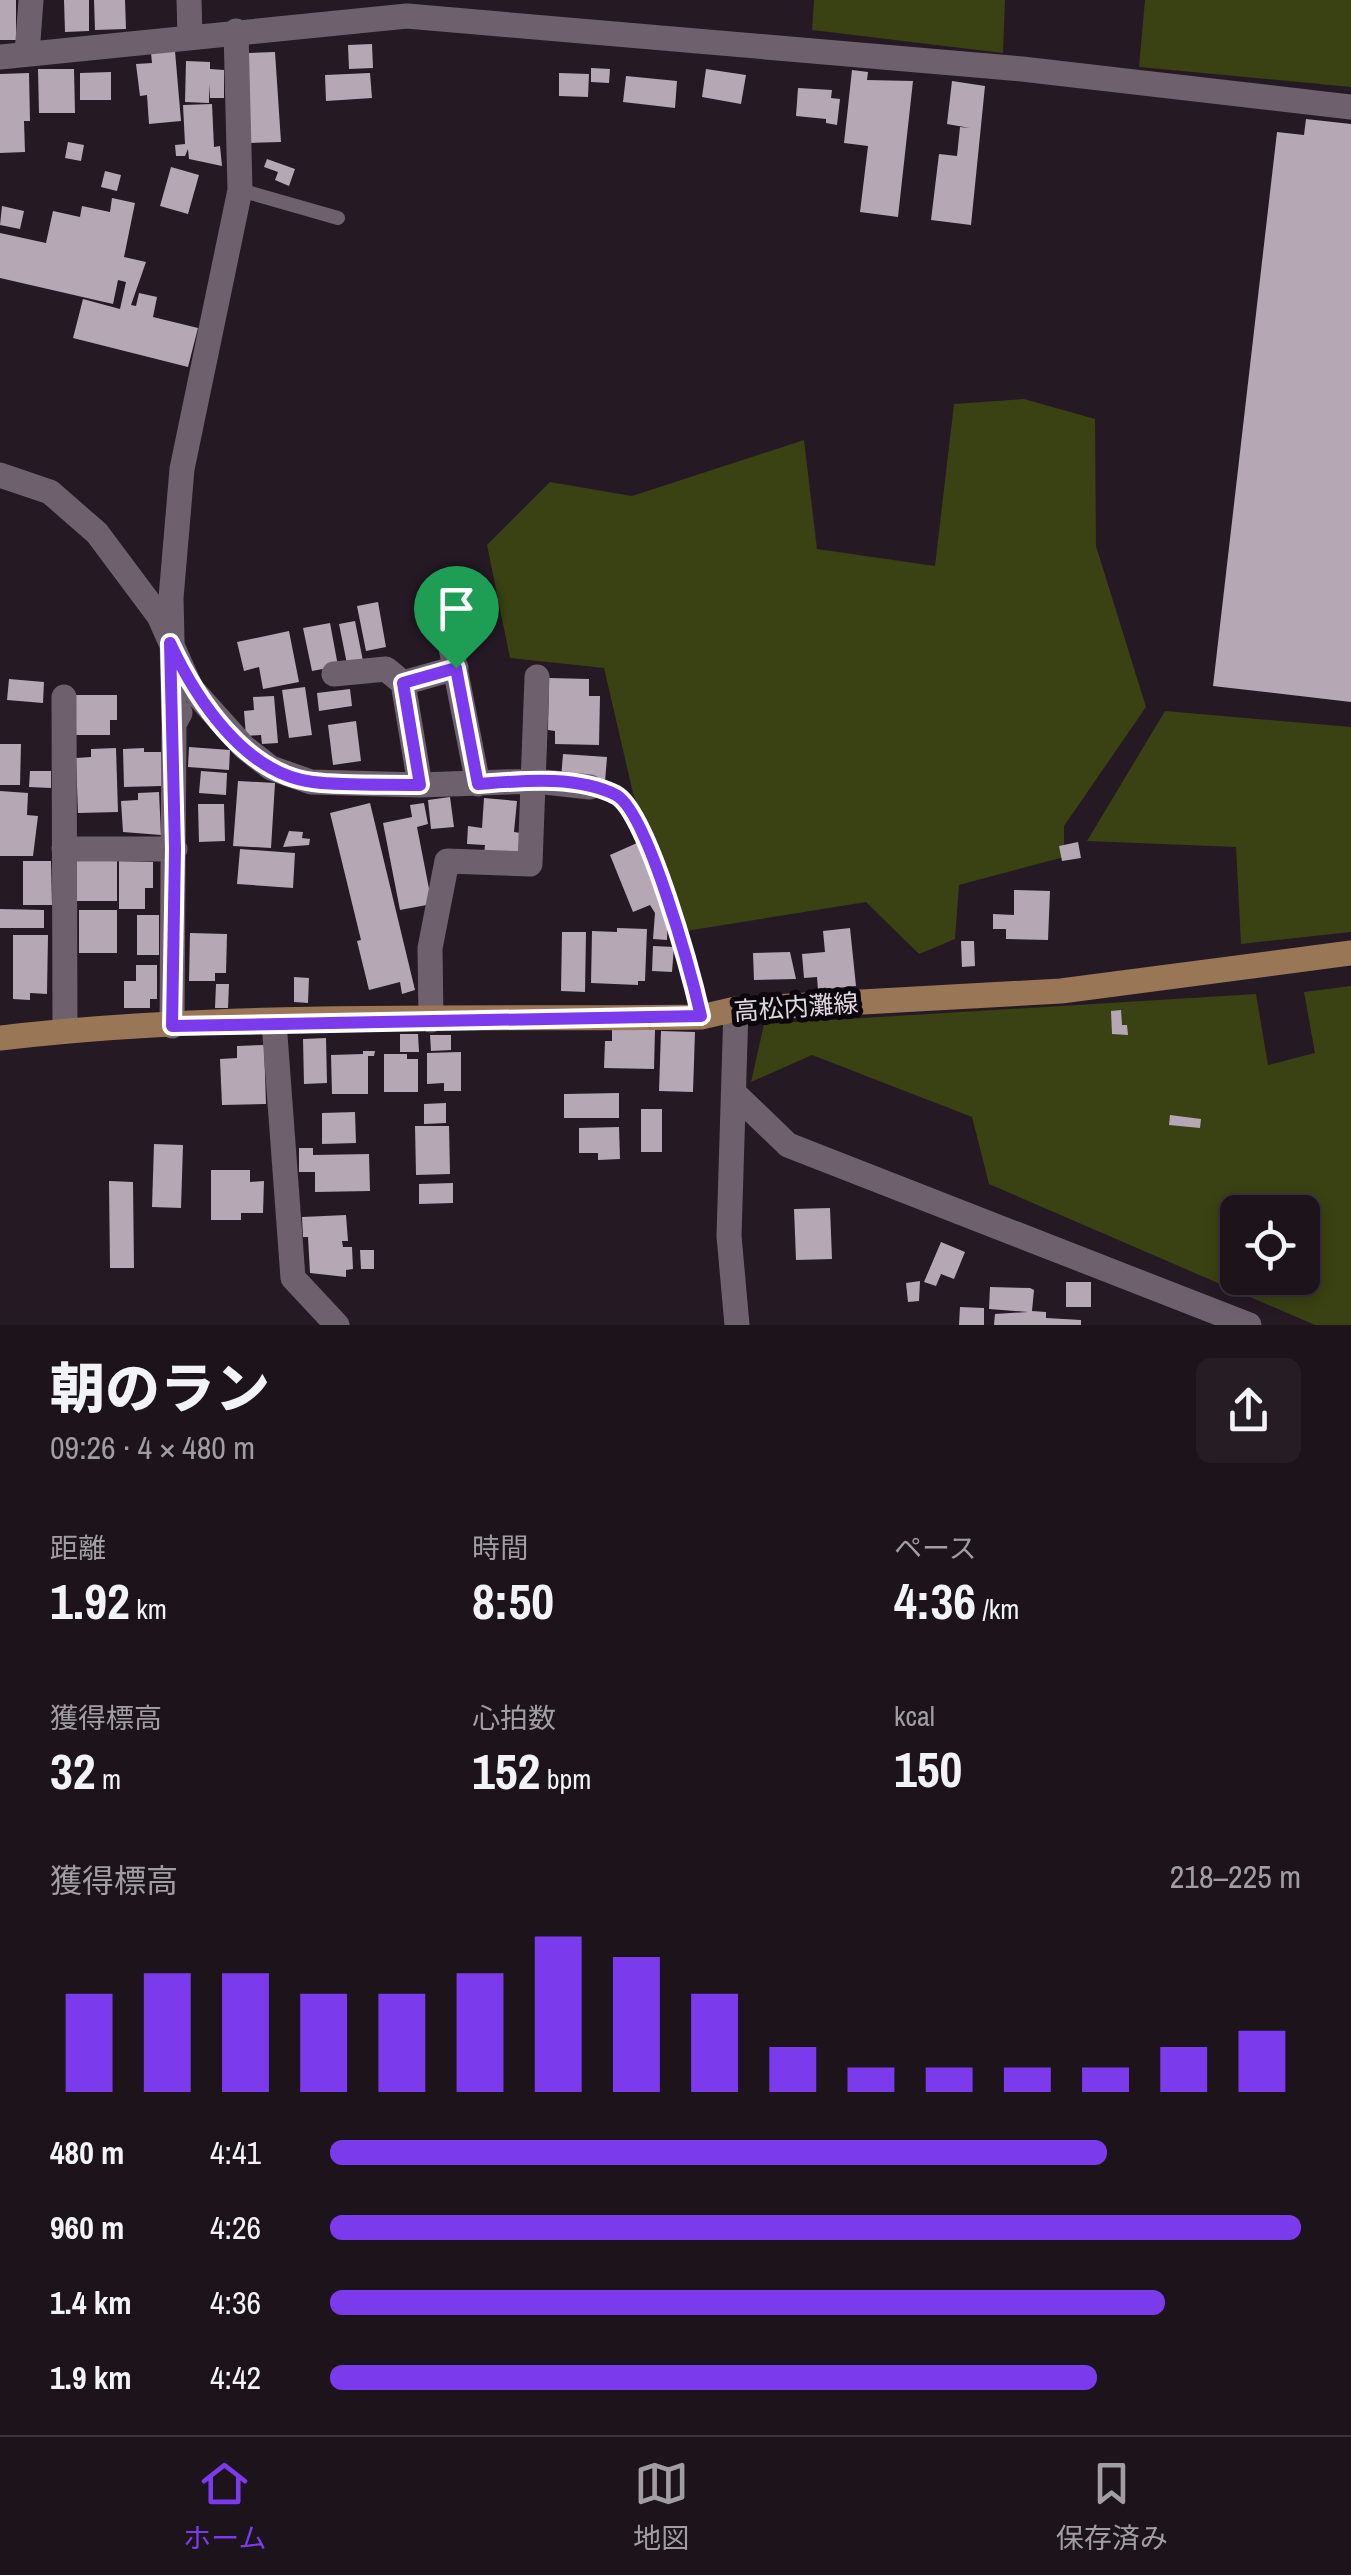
<!DOCTYPE html>
<html lang="ja">
<head>
<meta charset="utf-8">
<style>
  :root { --surface:#1c131b; --page:#251c24; --text:#f1f3f6; --muted:#a09ea3; --line:#3a323a; --accent:#7c3aed }
  body { margin:0; font-family:"Archivo Narrow","Noto Sans JP",sans-serif; background:var(--page); color:var(--text); height:100vh; display:flex; flex-direction:column; font-size:38px; white-space:nowrap }
  * { box-sizing:border-box; margin:0 }
  p { font-size:32px; color:var(--muted) }
  .icon { flex:none; width:55px; height:55px; fill:none; stroke:currentColor; stroke-width:2; stroke-linecap:round; stroke-linejoin:round }
  .map { position:relative; height:1325px; overflow:hidden }
  .sheet { display:flex; flex-direction:column; background:var(--surface); flex:1 }
  .sheet>* { flex:none }
  .fabs { position:absolute; left:1220px; top:1195px; display:grid; gap:20px }
  .fabs a { display:grid; place-items:center; width:100px; height:100px; border-radius:15px; background:var(--surface); box-shadow:0 5px 15px #0003,0 0 0 2px var(--line); font-size:50px }
  .pin { position:absolute; display:grid; place-items:center; width:85px; height:85px; color:#fff; margin:-102px -42px; border-radius:50% 50% 50% 0; rotate:-45deg; box-shadow:0 0 10px #0007 }
  .pin .icon { rotate:45deg }
  .round { display:grid; place-items:center; flex:none; width:105px; height:105px; border-radius:15px; background:var(--page) }
  .overview { display:flex; align-items:center; justify-content:space-between; height:170px; padding:0 50px }
  h1 { font-size:55px; font-weight:800; line-height:75px }
  .metrics { display:grid; grid-template-columns:repeat(3,1fr); gap:15px; height:170px; padding:10px 50px }
  .metrics div { display:grid; align-content:center }
  .metrics b { font-size:50px; font-weight:800 }
  .metrics small { font-size:28px; font-weight:400 }
  .metrics p { font-size:28px }
  .chart { height:280px; padding:20px 50px }
  .chart p { display:flex; justify-content:space-between }
  .chart svg { width:100%; height:180px; margin-top:10px; stroke:var(--accent); stroke-width:6 }
  ul { padding:0 50px; list-style:none; font-size:32px }
  li { display:grid; grid-template-columns:160px 120px 1fr; align-items:center; height:75px }
  li i { height:25px; border-radius:12px; background:var(--accent) }
  .tab-bar { display:flex; justify-content:space-around; align-items:center; height:140px; border-top:2px solid var(--line); background:var(--surface); font-size:28px; color:var(--muted) }
  .tab-bar a { display:grid; justify-items:center; gap:5px }
  .tab-bar .selected { color:var(--accent) }
  .map>svg:first-child { display:block }
  .green { fill:#3a4112; fill-rule:evenodd }
  .building { fill:#b6a7b5 }
  .lines { fill:none; stroke-linecap:round; stroke-linejoin:round }
  .path { stroke:#867d85; stroke-width:5; stroke-dasharray:5 8; stroke-linecap:butt }
  .service { stroke:#6e606d; stroke-width:14 }
  .minor { stroke:#6e606d; stroke-width:25 }
  .secondary { stroke:#997656; stroke-width:25 }
  .route-casing { stroke:#fff; stroke-width:20 }
  .route { stroke:#7c3aed; stroke-width:12 }
  .labels { text-anchor:middle; dominant-baseline:central; stroke-width:10; stroke-linejoin:round; paint-order:stroke }
  .street-label { font-size:25px; fill:#e0d8df; stroke:#0b060b }
</style>
</head>
<body>
<div class="map">
<svg width="1351" height="1325" viewBox="0 0 1351 1325">
  <rect width="100%" height="100%" fill="#251924"/>
  <path class="green" d="M814,0H1005L1003,53L812,30Z
    M1145,0H1351V87L1139,67Z
    M1024,399L1095,419L1096,546L1146,707L1064,826V857L959,885L955,939L919,954L866,902L686,931L633,793L604,668L510,658L487,545L550,482L632,496L804,440L817,549L935,566L954,404Z
    M1165,711L1351,727V932L1241,944L1236,847L1087,841Z
    M1351,986V1325H1315L989,1184L972,1117L812,1055L751,1082L764,1024L1256,994L1268,1065L1315,1053L1304,992ZM1238,1212H1302V1278H1238Z"/>
  <path class="building" d="M0,0H16V40H0Z
    M64,0H89V31L65,32Z
    M94,0H125L126,29L95,30Z
    M372,44L373,68L349,69L348,45Z
    M175,51L181,121L149,124L147,95L140,96L136,64L152,63L151,53Z
    M275,52L281,142L250,143L247,53Z
    M186,61L210,62V69L224,70V98H210L209,84V103L185,102Z
    M591,68L610,69L609,83L591,82Z
    M38,69H74L75,113H39Z
    M706,69L746,75L741,104L702,97Z
    M852,70L868,72L867,80L913,81L898,217L860,212L868,146L844,143Z
    M111,72V100H80V73Z
    M29,73L30,121H24L25,152L0,153V74Z
    M370,73L372,98L326,101L325,75Z
    M559,73L589,74L588,97L559,96Z
    M626,76L677,81L675,108L623,102Z
    M952,81L985,86L971,225L931,220L939,154L957,156L960,127L970,128L947,124Z
    M798,88L832,90L831,98L840,99L837,125L826,123V119L796,116Z
    M212,104L214,147L220,146L222,166L189,159L188,149L185,156H176L175,145L185,144L183,105Z
    M1306,119L1351,124V702L1213,686L1277,132L1304,135Z
    M68,142L84,145L81,161L65,158Z
    M267,159L295,169L289,186L275,180L278,172L264,167Z
    M171,167L199,175L188,214L160,206Z
    M105,171L121,175L117,191L101,187Z
    M112,198L135,203L124,257L146,262L131,305L136,306L139,293L157,297L153,317L198,328L188,367L73,338L83,299L120,309L126,282L118,280L113,304L0,278V233L46,243L53,211L80,217L82,206L110,212Z
    M2,206L24,211L20,229L0,225Z
    M378,602L386,647L366,651L357,606Z
    M355,621L363,661L347,664L339,624Z
    M330,623L338,666L312,671L303,628Z
    M289,631L299,682L263,689L259,667L244,671L237,642Z
    M549,678L589,679V696H600L599,745L555,744V731L548,730Z
    M9,679L44,682L43,703L7,700Z
    M305,687L312,735L289,738L282,690Z
    M350,689L352,706L319,711L317,693Z
    M71,695H117V720H110V735H71Z
    M274,696L278,743L262,744L261,735L246,736L244,711L254,710L253,697Z
    M356,721L361,761L333,765L328,725Z
    M0,744H21L20,785H0Z
    M189,747L230,750L229,770L188,767Z
    M116,748L118,812L78,813L76,758L91,757V749Z
    M144,748V752H161L162,786L124,787L123,749Z
    M563,754L607,757L605,782L561,779Z
    M30,771H51V788L29,787Z
    M201,771L227,773L226,795L199,793Z
    M238,781L275,783L271,848L233,846Z
    M0,791L28,793L27,815L38,816L33,856H0Z
    M159,792L161,835L123,832L121,801L138,800V793Z
    M450,797L454,827L431,829L428,800Z
    M484,798L517,801L514,832L528,834L525,863L484,855L485,845L467,844L468,826L482,828Z
    M370,803L415,990L402,994L400,982L369,990L357,941L361,940L330,813Z
    M424,803L428,824L417,827L432,904L400,910L383,823L412,817L410,805Z
    M198,804H224L225,841L199,842Z
    M289,831L303,832L302,838L310,839L309,845L283,847Z
    M1078,842L1081,858L1062,861L1059,846Z
    M637,843L668,915L667,940L653,939L655,913L650,905L633,912L610,855Z
    M240,849L295,853L293,888L237,884Z
    M76,856H117V901H72Z
    M23,861H51L52,905H23Z
    M119,861L153,862V888H145V909H119Z
    M1014,890L1050,891L1048,940L1006,939V929H993V914L1014,915Z
    M0,909L44,910V928H0Z
    M79,910H117V953H79Z
    M137,915H159V955H137Z
    M617,928L647,929L645,981H638V985L591,983L592,931L617,932Z
    M850,928L856,986L818,990L817,977L804,978L802,954L825,952L823,931Z
    M562,932H586L585,992L561,991Z
    M190,933L227,934L226,973H215V981H189Z
    M13,935H48L47,994L30,993V1000L13,999Z
    M961,941H974L975,966L962,967Z
    M653,946L674,947L672,972L652,971Z
    M790,952L796,979L754,980L753,953Z
    M136,965H157V999H150V1008H124V981H136Z
    M294,977L309,978L308,1003L294,1002Z
    M216,984H229L228,1008H215Z
    M1121,1010L1122,1025H1127L1128,1035L1112,1034L1111,1011Z
    M612,1029L655,1030L654,1069L604,1068L605,1041H612Z
    M661,1031L695,1032L693,1092L659,1091Z
    M400,1034H418L419,1052H400Z
    M430,1035H451V1050L431,1051Z
    M326,1038L327,1083L304,1084L303,1039Z
    M264,1045L266,1104L222,1105L220,1059L237,1058V1046Z
    M363,1051H375L374,1056H368V1094H332L331,1055L363,1054Z
    M461,1052V1091H444V1083L427,1084V1053Z
    M384,1054H407V1059H418V1092H384Z
    M619,1093V1118H564V1094Z
    M446,1103V1123L424,1124V1104Z
    M641,1109H662V1152H641Z
    M355,1112L356,1143L322,1144V1113Z
    M1170,1115L1201,1119L1200,1128L1169,1125Z
    M415,1126H449L450,1174L416,1175Z
    M619,1127L620,1159L598,1160V1153H579V1128Z
    M154,1144L183,1145L181,1208L152,1207Z
    M299,1148H313V1155L369,1154L370,1191L315,1192V1172H299Z
    M211,1170H250V1182L264,1181L263,1213H241V1220H211Z
    M109,1181L133,1182L134,1268H110Z
    M453,1183V1203L419,1204V1184Z
    M830,1208L832,1259L796,1260L794,1209Z
    M346,1215L348,1241H342L343,1247H352L353,1269L346,1270V1277L310,1273L308,1237H303L302,1217Z
    M941,1242L965,1252L954,1279L941,1274L936,1286L924,1282Z
    M360,1250H374V1269H361Z
    M920,1281L919,1301L908,1302L906,1283Z
    M1066,1282H1091V1307H1066Z
    M990,1287L1030,1288L1034,1290L1032,1311L1046,1312V1318L1081,1320V1325H994L995,1314L1028,1312L989,1309Z
    M960,1307L984,1308V1325H959Z"/>
  <g class="lines">
    <path class="path" d="M611,794C642,804 687,957 695,992"/>
    <path class="service" d="M240,190L338,218"/>
    <path class="minor" d="M189,0L190,36
      M27,54L31,0
      M0,57L407,16L1022,69L1351,107
      M0,475L50,492L97,533L159,616L191,688L244,747L271,768L311,782L420,785L535,781L590,787
      M441,597L478,784
      M334,674L386,669L403,683
      M64,697L65,1031
      M174,724L171,598L182,469L240,190L236,31
      M420,785L403,683L456,668
      M64,849H175
      M736,1009L729,1236L737,1325
      M431,1020L430,948L447,861L530,864L537,677
      M274,1022L293,1278L337,1325
      M172,1026L174,724L180,713
      M734,1093L788,1145L1249,1325"/>
    <path class="secondary" d="M0,1038C231,1011 468,1020 701,1017L736,1009L1061,991L1351,953"/>
  </g>
  <g class="lines">
    <defs>
      <path id="route" d="M170,643C196,699 245,774 313,782C348,786 385,784 420,785L403,683L456,668L478,784C521,781 576,775 616,795C648,812 692,977 701,1016L172,1026L175,849Z"/>
    </defs>
    <use href="#route" class="route-casing"/>
    <use href="#route" class="route"/>
  </g>
  <g class="labels">
    <g class="street-label">
      <text transform="translate(796 1007) rotate(-4)">高松内灘線</text>
    </g>
  </g>
</svg>
<div class="fabs">
<a><svg class="icon" aria-label="locate" viewBox="0 0 24 24"><circle cx="12" cy="12" r="6"/><path d="M12 2v4M12 18v4M2 12h4M18 12h4"/></svg></a>
</div>
<div class="pin" style="left:456px;top:668px;background:#1e9e55"><svg class="icon" aria-label="arrive" viewBox="0 0 24 24"><path d="M6 21V4h12l-3 4 3 4H6"/></svg></div>
</div>
<section class="sheet">
<div class="overview"><div><h1>朝のラン</h1><p>09:26 · 4 × 480 m</p></div><a class="round"><svg class="icon" aria-label="share" viewBox="0 0 24 24"><path d="M12 15V3M7 8l5-5 5 5M5 13v7h14v-7"/></svg></a></div>
<div class="metrics">
<div><p>距離</p><b>1.92<small> km</small></b></div>
<div><p>時間</p><b>8:50</b></div>
<div><p>ペース</p><b>4:36<small> /km</small></b></div>
</div>
<div class="metrics">
<div><p>獲得標高</p><b>32<small> m</small></b></div>
<div><p>心拍数</p><b>152<small> bpm</small></b></div>
<div><p>kcal</p><b>150</b></div>
</div>
<div class="chart"><p><span>獲得標高</span>218–225 m</p>
<svg viewBox="0 0 160 44" preserveAspectRatio="none"><path d="M5 44V20M15 44V15M25 44V15M35 44V20M45 44V20M55 44V15M65 44V6M75 44V11M85 44V20M95 44V33M105 44V38M115 44V38M125 44V38M135 44V38M145 44V33M155 44V29"/></svg>
</div>
<ul>
<li><b>480 m</b>4:41<i style="width:80%"></i></li>
<li><b>960 m</b>4:26<i style="width:100%"></i></li>
<li><b>1.4 km</b>4:36<i style="width:86%"></i></li>
<li><b>1.9 km</b>4:42<i style="width:79%"></i></li>
</ul>
</section>
<nav class="tab-bar">
<a class="selected"><svg class="icon" aria-label="home" viewBox="0 0 24 24"><path d="M3 11l9-7 9 7M6 9v11h12V9"/></svg>ホーム</a>
<a><svg class="icon" aria-label="map" viewBox="0 0 24 24"><path d="M3 6l6-2 6 2 6-2v14l-6 2-6-2-6 2zM9 4v14M15 6v14"/></svg>地図</a>
<a><svg class="icon" aria-label="saved" viewBox="0 0 24 24"><path d="M7 4h10v16l-5-4-5 4z"/></svg>保存済み</a>
</nav>
</body>
</html>
